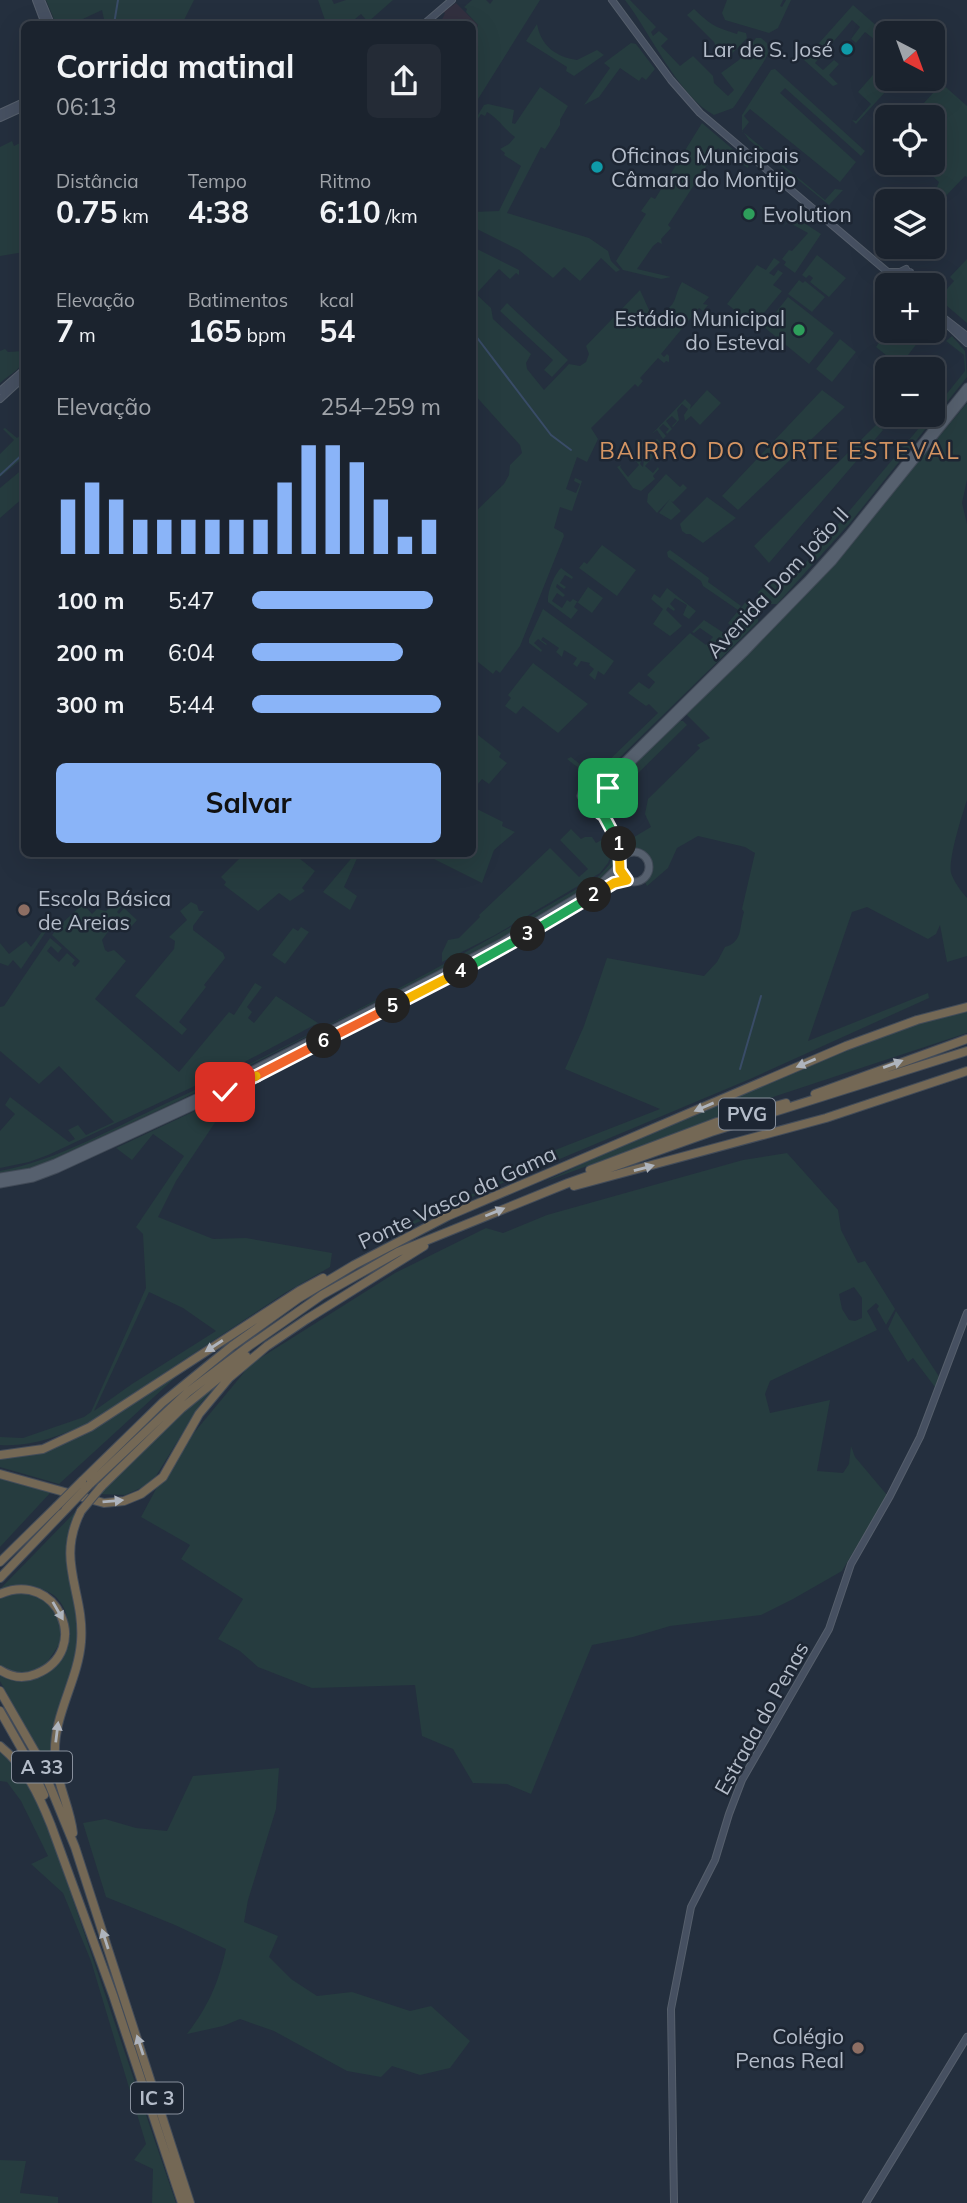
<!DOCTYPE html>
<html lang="pt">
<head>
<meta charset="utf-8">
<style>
  :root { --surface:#1b232e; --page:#242b36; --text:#f1f3f6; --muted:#a0a4aa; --line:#39404a; --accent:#8ab4f8 }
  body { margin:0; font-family:Mulish,sans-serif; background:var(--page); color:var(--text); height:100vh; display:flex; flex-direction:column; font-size:26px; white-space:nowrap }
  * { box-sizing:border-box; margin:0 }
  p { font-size:23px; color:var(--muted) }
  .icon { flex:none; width:38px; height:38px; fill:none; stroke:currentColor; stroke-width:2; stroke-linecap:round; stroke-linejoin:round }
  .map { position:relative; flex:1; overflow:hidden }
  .drawer { position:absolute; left:21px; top:21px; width:455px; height:836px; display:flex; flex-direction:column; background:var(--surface); border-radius:10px; box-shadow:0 7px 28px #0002,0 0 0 2px var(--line) }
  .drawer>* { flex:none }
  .needle { width:46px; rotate:139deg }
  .buttons { position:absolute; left:875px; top:21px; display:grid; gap:14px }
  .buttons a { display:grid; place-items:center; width:70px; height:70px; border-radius:10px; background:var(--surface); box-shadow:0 7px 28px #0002,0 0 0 2px var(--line); font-size:35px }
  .pin { position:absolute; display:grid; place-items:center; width:60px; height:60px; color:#fff; margin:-30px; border-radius:14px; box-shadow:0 4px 10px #0006 }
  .km { position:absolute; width:35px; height:35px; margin:-18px; border-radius:50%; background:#222; color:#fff; font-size:19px; line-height:35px; text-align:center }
  .round { display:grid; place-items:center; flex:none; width:74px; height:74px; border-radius:10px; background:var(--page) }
  .overview { display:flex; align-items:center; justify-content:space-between; height:119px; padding:0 35px }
  h1 { font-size:32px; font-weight:700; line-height:52px }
  .figures { display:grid; grid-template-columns:repeat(3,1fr); gap:10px; height:119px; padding:7px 35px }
  .figures div { display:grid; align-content:center }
  .figures b { font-size:30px; font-weight:700 }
  .figures small { font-size:19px; font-weight:400 }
  .figures p { font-size:19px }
  .chart { height:196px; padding:14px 35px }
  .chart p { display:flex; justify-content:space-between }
  .chart svg { width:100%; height:126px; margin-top:7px; stroke:var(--accent); stroke-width:6 }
  .button { display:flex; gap:14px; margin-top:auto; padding:14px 35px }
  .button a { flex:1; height:80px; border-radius:10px; background:var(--accent); color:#111; font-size:28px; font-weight:700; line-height:80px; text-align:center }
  ul { padding:0 35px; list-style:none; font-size:23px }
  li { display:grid; grid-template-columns:112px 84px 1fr; align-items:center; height:52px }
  li i { height:18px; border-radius:9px; background:var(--accent) }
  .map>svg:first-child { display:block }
  .medical { fill:#32303f }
  .green { fill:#263c3f; fill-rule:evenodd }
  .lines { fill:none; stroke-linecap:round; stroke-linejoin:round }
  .stream { stroke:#394c67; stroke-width:2 }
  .secondary-casing { stroke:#565f6c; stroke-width:8 }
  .primary-casing { stroke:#414a57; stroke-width:9 }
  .highway-casing { stroke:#434c59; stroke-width:10 }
  .secondary { stroke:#465061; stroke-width:6 }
  .primary { stroke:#56606e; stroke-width:7 }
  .highway { stroke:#746855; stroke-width:8 }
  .highway-bridge-casing { stroke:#434c59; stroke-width:10; stroke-linecap:butt }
  .highway-bridge { stroke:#746855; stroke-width:8 }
  .oneway { fill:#aeb4bd }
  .split-1-casing { stroke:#fff; stroke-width:14 }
  .split-2-casing { stroke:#fff; stroke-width:14 }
  .split-3-casing { stroke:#fff; stroke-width:14 }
  .split-4-casing { stroke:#fff; stroke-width:14 }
  .split-5-casing { stroke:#fff; stroke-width:14 }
  .split-6-casing { stroke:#fff; stroke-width:14 }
  .split-7-casing { stroke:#fff; stroke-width:14 }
  .split-8-casing { stroke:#fff; stroke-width:14 }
  .split-1 { stroke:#22a559; stroke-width:9 }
  .split-2 { stroke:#f5b400; stroke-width:9 }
  .split-3 { stroke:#22a559; stroke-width:9 }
  .split-4 { stroke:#22a559; stroke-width:9 }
  .split-5 { stroke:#f5b400; stroke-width:9 }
  .split-6 { stroke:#f0652b; stroke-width:9 }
  .split-7 { stroke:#f0652b; stroke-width:9 }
  .split-8 { stroke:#f5b400; stroke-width:9 }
  .culture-dot { fill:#0f9aa8; stroke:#1d2633; stroke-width:2.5 }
  .leisure-dot { fill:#2e9e5b; stroke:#1d2633; stroke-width:2.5 }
  .education-dot { fill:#8d6e63; stroke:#1d2633; stroke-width:2.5 }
  .labels { text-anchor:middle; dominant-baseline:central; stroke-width:5; stroke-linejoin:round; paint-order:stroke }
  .shield { fill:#1d2633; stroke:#878f9c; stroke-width:2 }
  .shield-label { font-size:19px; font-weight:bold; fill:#b4bcc9 }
  .poi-label { font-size:21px; fill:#b4bcc9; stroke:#1d2633; text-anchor:end }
  .street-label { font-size:21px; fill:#b4bcc9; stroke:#1d2633 }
  .neighbourhood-label { font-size:23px; letter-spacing:2px; fill:#d59563; stroke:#1d2633 }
</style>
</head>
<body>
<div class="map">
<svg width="967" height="2203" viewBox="0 0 967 2203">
  <rect width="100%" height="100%" fill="#242f3e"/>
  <path class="medical" d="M456,3L478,25L473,34L472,24H440L445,13L443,12Z"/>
  <path class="green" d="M46,0H194L182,24H105L102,10L72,24H56Z
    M318,0H332L334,4L346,0H393L368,22L361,14L349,24H338L339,19L326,23Z
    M472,0H486L490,4L493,0H540L473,107V35L478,25L466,12L467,9L464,7Z
    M625,0H630L656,27L651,32L653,36L659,31L668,39L661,46L680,66L693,56L713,76L714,83L728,96L734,90L721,73L739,60L756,38H761L767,43L768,54L763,63L736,104L733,108L714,115C679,97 649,31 625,0Z
    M727,0H783L780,6L782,7L786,0H791L778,28L769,33L725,20L722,13Z
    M853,5L879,28L874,39L865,32L856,43L851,39L860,27L852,20L815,63L823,70L834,60L839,64L829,75L838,84L833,86L804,60Z
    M694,9C712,26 715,27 737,34L738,31L746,33L747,38L728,58H722L714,49L716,47L714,42L687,15Z
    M537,24C541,46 556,57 577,60L597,50L604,55L574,76L566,71L567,67L526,41Z
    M631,43L636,44L655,69L646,80L642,77L639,81L620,68L599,97L584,105L610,68L604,63Z
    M887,59V79H897L856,124L852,120L856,121L871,104L858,92Z
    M775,69L865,151L861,156L785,88L780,93L856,162L840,182L750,109L744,116L749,122L742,131L825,200L835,189L843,190L829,205L749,140L742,130V115L771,70Z
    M940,82L967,106V177L965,176L942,200L935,192L939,182L918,163H933V117H916L913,115L933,93L931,90Z
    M540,87L568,106L560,120V125L545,149L541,147L507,213L589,238L608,251L611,261L620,270L616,272L601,258L580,281L564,267L553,278L519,250L475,228L473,231V212L499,211L521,166L504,155L505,153L500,149L509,144L515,137C505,130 499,119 487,112L485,116L481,114L474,125L473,123L484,105L488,104L514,110L512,123L515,124Z
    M702,123L749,163L748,168L718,148L668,225L671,228L661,239L662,244L658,242L653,246L637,269L671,277L661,279L623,270L616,261L646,214L641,211L651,197L655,199Z
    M12,141L14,146L24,141V252L0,256V147Z
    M792,215L821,234L795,273L784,265L786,262L782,259L789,250L792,251L808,233L788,222L783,227Z
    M473,247L519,270V275L516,273L510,279L499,269L476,294L491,308L493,319L531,354L526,363L527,369L544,390L569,364L580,366L586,362L589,354L586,346L640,290L649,310L658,314C679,305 672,299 682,282L709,297L703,304L708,305L703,311L699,308L661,354L664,357L667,354L669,356V362L666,361L664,363L658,358L640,378L643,381L638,387L635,384L591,428L598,439L587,462L577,457L566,489L576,493L580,484L574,481L575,478L582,481L572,511L560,507L554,528L563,533L564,536L520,646L500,673L496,670L493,674L473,658V514L504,484L509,475L510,465L522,453L520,445L473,393Z
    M817,255L846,278L829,297L810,282L813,278L809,275L806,278L802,275Z
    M774,258L780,262L769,273L774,276L778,270L783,273L773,285L782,291L754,325L727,304L757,265L766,270Z
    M967,259V323L933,294V291L940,297L954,281L950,277Z
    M799,280L803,283L805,281L825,297L812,312L788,294Z
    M788,297L834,333L809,364L764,327Z
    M507,303L568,360L552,377L544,370L553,360L500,311Z
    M887,330L912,331L919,337V341L901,364H897L876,347Z
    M952,336L965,351L967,377L850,523L777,604H767L759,596L758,592L771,580L773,581L778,578L787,585L930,415H933V411L965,371L964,355L946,341Z
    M840,339L856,352L832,382L816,369Z
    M5,349L8,352L24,351C25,369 12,372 0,383V351Z
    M707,390L721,403L700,425L691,416L685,421L684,415L688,409L682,404L677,410L679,420L673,427L672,426L677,421L672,416L666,421L672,429L667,434L666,432L669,429L663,424L659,428L666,436L663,439L657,430L652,434L685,399L691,405L690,409Z
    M822,390L845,407L738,510L722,496Z
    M967,403V480L962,503L967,524V800C962,815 948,859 951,873C954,882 961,891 967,898V956L947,962L940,925L936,934L928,939L867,907L852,912L808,1041L928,993L929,998L750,1079L498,1185L382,1239L426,1214L502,1181L509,1168L660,1109L565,1069L584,1026L607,958L704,976L717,962L725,947C743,942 739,927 744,912L742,909L755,853L745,847L698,836L677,848L668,868L647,886L643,879C661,858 636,854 624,843L651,827L645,814L648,799L700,748L697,745L710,738L685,713L815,583Z
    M877,424L883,430L769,563L754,546Z
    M5,428L17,438L24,432V457L0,477V454L14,440L3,429Z
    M647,439L643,445L648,450L654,447L652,444L657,439L660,442L650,453L655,455L645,466L653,473L658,467L659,469L653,476L655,479L641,491L633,488L617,467L621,465L620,467L628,477L639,465L636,461L640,455L643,457L640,464L643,467L644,459L649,453L641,445Z
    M24,468V497L0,518V488Z
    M666,474L680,487L683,484L687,488L673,502L671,501L681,511L671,520L659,513L670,499L657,513L647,502L648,494Z
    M707,497L736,518L703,543L690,534H686L682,531L680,524Z
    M602,545L636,570L617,596L579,568L584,562L587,564Z
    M670,550L709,578L708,582L741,606L738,610L703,586L701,581L668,557L667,552Z
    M561,568L573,577L572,579L565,575L560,583L566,587L564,589L557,584L556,587L565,595L563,597L557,593L552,601L562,608L567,600L570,602L573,599L578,602L588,587L603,598L592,613L577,602L574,607L578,610L571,619L548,602C547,592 554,575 561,568Z
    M667,588L696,611L689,619L683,615L687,605L675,598L670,604L675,609L674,611L668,607L666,610L682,626L670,636L653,624L663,609L651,599L654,594L660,598Z
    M749,598L759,612L758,622L609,768C592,777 580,770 567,759L571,757L585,768L603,766L658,713L649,704L646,706L628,693L639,682L649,689L655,682L647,675L690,633L706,645L713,637L700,628L694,633L692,632L704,620L727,635L733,628L728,623Z
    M543,609L614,661L604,675L598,671L595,680L589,675L594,669L589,665L590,663L581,661L577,667L573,664L577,658L564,650L562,657L556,652L559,648L543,637L541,640L547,644L546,645L538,639L534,643L542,650L541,652L529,643V639Z
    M533,663L588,704L558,733L523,706L516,714L505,706L511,698L508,695Z
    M677,721H683L687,725L626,785L619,778Z
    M478,735L501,753L499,757L507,763L489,784L482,779L473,790V742Z
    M473,807L503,822L502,826L515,832L494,850L482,883L428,856L426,858L417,854H472Z
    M571,829L581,839L585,837H592L596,843L609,836L615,846L608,863L600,873L495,935L442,962V953L448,940L459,938L480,917L479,915L550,848L579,877L588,869L560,840Z
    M617,849L613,865L601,879L507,936L174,1103L48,1162L20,1171L0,1174V1171C58,1160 113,1128 167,1103C314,1035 459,959 599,876L609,865Z
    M241,854H294L315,871L302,888L305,891L290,901L279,893L258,911L224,885L226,882L221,877L242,856Z
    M355,854H359L344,887L357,896L350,910L323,892Z
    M118,899L123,904L117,912L119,914L124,908L137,920L130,928L118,918L102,940L105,950L108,952L114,950L126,961L95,999L179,1072L229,1012L234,1015L255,983L262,987L247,1007L252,1012L248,1018L254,1023L276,996L318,1023L233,1068L48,1155L29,1162L0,1168V1131L15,1114L5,1105L10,1097L69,1142L75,1139L68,1130L78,1125L86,1135L114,1122L59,1066L39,1084L0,1051V1007L4,1006L50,938L62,948L58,953L51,946L47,951L59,962L67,953L75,960L72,964L75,967L80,961L52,935L59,926L83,904L92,914L97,909L106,911Z
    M191,902L197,905L199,911H204L193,926V930L223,953L225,958L204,985L206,987L179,1022L187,1029L182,1035L135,996L174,949L175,941L169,937L187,920L180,911Z
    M51,924L21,969L13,960L8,966L0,963V943L9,954L26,941L31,947L47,925Z
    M301,927L309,932L285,964L272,955L293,928L298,931Z
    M967,1008V1033L776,1096L544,1182L620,1146L847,1049L893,1031Z
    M216,1101L224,1109L176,1181L158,1217L213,1239L246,1238L332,1253L330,1267L285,1293L87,1424C59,1436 32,1447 0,1445V1437L23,1438L84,1417L91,1412L146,1288L143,1234L136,1227L184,1156L153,1134L132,1160L116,1148ZM149,1292L183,1308L216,1331L132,1384L94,1411Z
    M787,1153L838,1210L841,1230L858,1263L865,1261L895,1309L886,1325L877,1309L879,1306L876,1303L867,1311L877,1330L770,1381L765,1394L770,1413L830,1400L817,1471L843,1473L849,1464L851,1446L855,1457L887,1495L842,1571L793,1599L761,1615L670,1626L633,1637L592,1645L531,1794L507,1784L473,1783L453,1749L422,1736L415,1685L312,1688L258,1667L240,1651L218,1639L243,1599L181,1559L190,1545L141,1517L156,1489L193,1434L251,1364L395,1273L486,1228L503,1233L547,1215L743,1160ZM854,1287L862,1298V1318L855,1321L849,1320L842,1309L839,1294Z
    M896,1311L940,1378L935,1387L913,1358L908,1362L888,1329Z
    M190,1364L59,1484L0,1467V1457L49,1449Z
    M223,1378L201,1403L156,1476L143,1487L125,1495L97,1494L188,1407Z
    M0,1477L51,1492L0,1547Z
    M78,1509L67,1566L78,1619L77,1648L69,1684L53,1776L0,1681V1673C10,1674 28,1680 37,1677C70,1668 79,1620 56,1597C52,1593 42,1589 37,1587C23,1582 13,1589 0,1589Z
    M16,1593H31L45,1597L61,1622L60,1643L44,1667L27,1673L11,1671L0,1666V1599Z
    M0,1752C31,1780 41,1812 56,1850L176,2203H152L153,2169L134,2160L146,2144L91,1961L63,1893L31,1864L48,1856L21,1801L7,1782L0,1781Z
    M279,1768L276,1809L248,1900L244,1922L278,1936L269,1957L291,1979L317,1996L352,1992L410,2011L431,2006L470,2041L450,2068L420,2075L392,2066L381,2077L347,2071L274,2031L240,2019L223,2026L187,2034C209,2005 218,1984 226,1949L175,1925L106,1897L83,1823L105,1819L136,1828L167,1831L193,1776Z
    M0,2160L26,2161L20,2193L58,2197V2203H0Z"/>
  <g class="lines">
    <path class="stream" d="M114,24L118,0
      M472,331L551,435L571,450
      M0,475L24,453
      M740,1069L761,996"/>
    <defs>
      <path id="secondary" d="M36,0L45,24
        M41,0L51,24
        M612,0L671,80L700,113L903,285
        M424,24L452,0
        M0,113L24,102
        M0,118L24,107
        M888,272H900L906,269
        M909,285L908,278L910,272
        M933,311L967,343
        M941,316L967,336
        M0,391L24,370
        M0,399L24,377
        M674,2203L671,2009L691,1907L715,1860L729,1814L742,1780L829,1629L851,1564L890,1496L920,1437L967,1313
        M866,2203L967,2037"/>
      <path id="primary" d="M967,387L849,534L808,580L614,772C605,780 593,777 584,785L581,796L585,803L593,807L605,802L609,787L616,777L744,653L833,561L967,395
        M593,807C611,818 621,842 620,862
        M619 867a15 15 0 1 1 30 0a15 15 0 1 1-30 0Z
        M0,1177L31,1172L55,1163L222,1086L501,943L603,882L619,866
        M0,1184L33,1178L57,1169L224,1092L472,966L504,949L614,883L627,880"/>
      <path id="highway" d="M815,1094L967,1039
        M590,1170L717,1122L786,1103
        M574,1186L826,1118L967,1071
        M0,1455L43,1449L90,1427L299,1291L323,1278
        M0,1474L104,1503L124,1501L141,1494L163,1477L199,1414L229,1378L267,1346L307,1319L424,1246
        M82,1481L162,1403L232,1346L299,1298L354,1265L448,1216L846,1046L917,1020L967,1007
        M90,1484L188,1392L249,1346L322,1295L398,1252L568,1183L711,1132L967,1051
        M101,1487L182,1408L246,1356
        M0,1562L56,1507
        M0,1578L66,1509
        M0,1594C58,1569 93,1651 36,1674C24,1679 11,1677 0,1670
        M0,1691L38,1757L75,1847L190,2203
        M0,1711L29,1762L44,1795
        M0,1746C26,1767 39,1795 51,1825L113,1995L182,2203
        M73,1833C70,1806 56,1783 55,1755C53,1715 78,1681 81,1642C85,1592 55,1562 81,1511"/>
    </defs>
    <use href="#secondary" class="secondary-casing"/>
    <use href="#primary" class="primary-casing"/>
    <use href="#highway" class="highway-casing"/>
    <use href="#secondary" class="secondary"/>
    <use href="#primary" class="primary"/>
    <use href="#highway" class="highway"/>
    <defs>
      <path id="highway-bridge" d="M56,1507L82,1481
        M66,1509L90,1484
        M81,1511L101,1487"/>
    </defs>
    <use href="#highway-bridge" class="highway-bridge-casing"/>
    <use href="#highway-bridge" class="highway-bridge"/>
  </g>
  <defs><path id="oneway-solid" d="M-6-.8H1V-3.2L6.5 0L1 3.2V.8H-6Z" transform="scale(1.75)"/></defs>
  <g class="oneway">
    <use href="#oneway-solid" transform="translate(806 1063) rotate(157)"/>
    <use href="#oneway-solid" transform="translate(893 1064) rotate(-20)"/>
    <use href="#oneway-solid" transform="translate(704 1107) rotate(157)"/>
    <use href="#oneway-solid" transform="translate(644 1168) rotate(-15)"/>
    <use href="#oneway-solid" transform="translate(495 1212) rotate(-22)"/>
    <use href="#oneway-solid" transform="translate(214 1346) rotate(147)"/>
    <use href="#oneway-solid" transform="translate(113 1501) rotate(-5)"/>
    <use href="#oneway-solid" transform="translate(58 1611) rotate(60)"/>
    <use href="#oneway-solid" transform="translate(57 1732) rotate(-83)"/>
    <use href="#oneway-solid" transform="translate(105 1939) rotate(-108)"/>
    <use href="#oneway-solid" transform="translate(140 2045) rotate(-108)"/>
  </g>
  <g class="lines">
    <defs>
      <path id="split-1" d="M608,788C610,799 604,807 592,807L604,816L619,844"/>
      <path id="split-2" d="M594,895L614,883L627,880L620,870L619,844"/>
      <path id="split-3" d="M528,934L594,895"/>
      <path id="split-4" d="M461,971L528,934"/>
      <path id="split-5" d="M393,1006L461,971"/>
      <path id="split-6" d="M324,1041L393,1006"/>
      <path id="split-7" d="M256,1076L324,1041"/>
      <path id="split-8" d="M225,1092L256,1076"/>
    </defs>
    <use href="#split-1" class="split-1-casing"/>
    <use href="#split-2" class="split-2-casing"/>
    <use href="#split-3" class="split-3-casing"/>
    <use href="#split-4" class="split-4-casing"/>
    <use href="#split-5" class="split-5-casing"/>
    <use href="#split-6" class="split-6-casing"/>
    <use href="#split-7" class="split-7-casing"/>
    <use href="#split-8" class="split-8-casing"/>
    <use href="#split-1" class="split-1"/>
    <use href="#split-2" class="split-2"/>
    <use href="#split-3" class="split-3"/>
    <use href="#split-4" class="split-4"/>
    <use href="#split-5" class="split-5"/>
    <use href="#split-6" class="split-6"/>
    <use href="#split-7" class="split-7"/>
    <use href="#split-8" class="split-8"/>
  </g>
  <g class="culture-dot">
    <circle cx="847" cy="49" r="7"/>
    <circle cx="597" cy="167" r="7"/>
  </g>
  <g class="leisure-dot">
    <circle cx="749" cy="214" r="7"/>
    <circle cx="799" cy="330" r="7"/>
  </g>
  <g class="education-dot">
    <circle cx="24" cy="910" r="7"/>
    <circle cx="858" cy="2048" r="7"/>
  </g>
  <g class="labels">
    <g class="shield">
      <rect x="719" y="1098.5" width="56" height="31" rx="5"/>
      <rect x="12" y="1751.5" width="60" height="31" rx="5"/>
      <rect x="131" y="2082.5" width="52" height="31" rx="5"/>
    </g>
    <g class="shield-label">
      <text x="747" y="1114">PVG</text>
      <text x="42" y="1767">A 33</text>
      <text x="157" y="2098">IC 3</text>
    </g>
    <g class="poi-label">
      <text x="833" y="49">Lar de S. José</text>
      <text x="611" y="155" text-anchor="start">Oficinas Municipais<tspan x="611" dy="24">Câmara do Montijo</tspan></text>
      <text x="763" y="214" text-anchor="start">Evolution</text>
      <text x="785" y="318">Estádio Municipal<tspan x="785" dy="24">do Esteval</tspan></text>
      <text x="38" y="898" text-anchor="start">Escola Básica<tspan x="38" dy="24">de Areias</tspan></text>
      <text x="844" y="2036">Colégio<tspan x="844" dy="24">Penas Real</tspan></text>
    </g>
    <g class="street-label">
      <text transform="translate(777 582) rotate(-47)">Avenida Dom João II</text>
      <text transform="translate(457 1197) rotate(-25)">Ponte Vasco da Gama</text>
      <text transform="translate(761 1718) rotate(-61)">Estrada do Penas</text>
    </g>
    <g class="neighbourhood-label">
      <text x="780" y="450">BAIRRO DO CORTE ESTEVAL</text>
    </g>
  </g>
</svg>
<div class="buttons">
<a><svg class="needle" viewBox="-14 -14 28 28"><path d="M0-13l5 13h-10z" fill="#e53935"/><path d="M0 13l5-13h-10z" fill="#a0a4aa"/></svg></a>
<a><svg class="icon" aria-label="locate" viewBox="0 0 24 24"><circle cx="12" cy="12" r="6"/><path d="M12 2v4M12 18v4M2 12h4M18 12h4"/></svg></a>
<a><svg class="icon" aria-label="layers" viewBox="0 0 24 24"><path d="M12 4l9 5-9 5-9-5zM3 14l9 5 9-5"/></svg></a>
<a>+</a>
<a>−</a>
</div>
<div class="pin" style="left:608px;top:788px;background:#1e9e55"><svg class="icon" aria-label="arrive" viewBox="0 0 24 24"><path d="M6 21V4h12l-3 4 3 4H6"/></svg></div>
<div class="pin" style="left:225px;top:1092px;background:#d93025"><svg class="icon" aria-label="check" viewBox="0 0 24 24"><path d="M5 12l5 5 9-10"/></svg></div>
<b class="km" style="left:619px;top:844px">1</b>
<b class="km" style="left:594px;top:895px">2</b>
<b class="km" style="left:528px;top:934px">3</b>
<b class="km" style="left:461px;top:971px">4</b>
<b class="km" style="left:393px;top:1006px">5</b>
<b class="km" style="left:324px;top:1041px">6</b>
<section class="drawer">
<div class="overview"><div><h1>Corrida matinal</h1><p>06:13</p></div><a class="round"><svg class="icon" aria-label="share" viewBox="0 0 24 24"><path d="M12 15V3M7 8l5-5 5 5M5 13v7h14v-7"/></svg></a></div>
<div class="figures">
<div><p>Distância</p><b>0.75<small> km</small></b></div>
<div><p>Tempo</p><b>4:38</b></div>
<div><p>Ritmo</p><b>6:10<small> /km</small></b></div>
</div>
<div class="figures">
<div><p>Elevação</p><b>7<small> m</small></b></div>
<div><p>Batimentos</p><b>165<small> bpm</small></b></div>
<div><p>kcal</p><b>54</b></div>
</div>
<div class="chart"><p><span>Elevação</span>254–259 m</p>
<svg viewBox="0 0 160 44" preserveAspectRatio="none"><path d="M5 44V25M15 44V19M25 44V25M35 44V32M45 44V32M55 44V32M65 44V32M75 44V32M85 44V32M95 44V19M105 44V6M115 44V6M125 44V12M135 44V25M145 44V38M155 44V32"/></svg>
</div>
<ul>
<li><b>100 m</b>5:47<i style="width:96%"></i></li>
<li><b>200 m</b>6:04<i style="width:80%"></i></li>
<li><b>300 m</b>5:44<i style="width:100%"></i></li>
</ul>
<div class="button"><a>Salvar</a></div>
</section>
</div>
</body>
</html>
